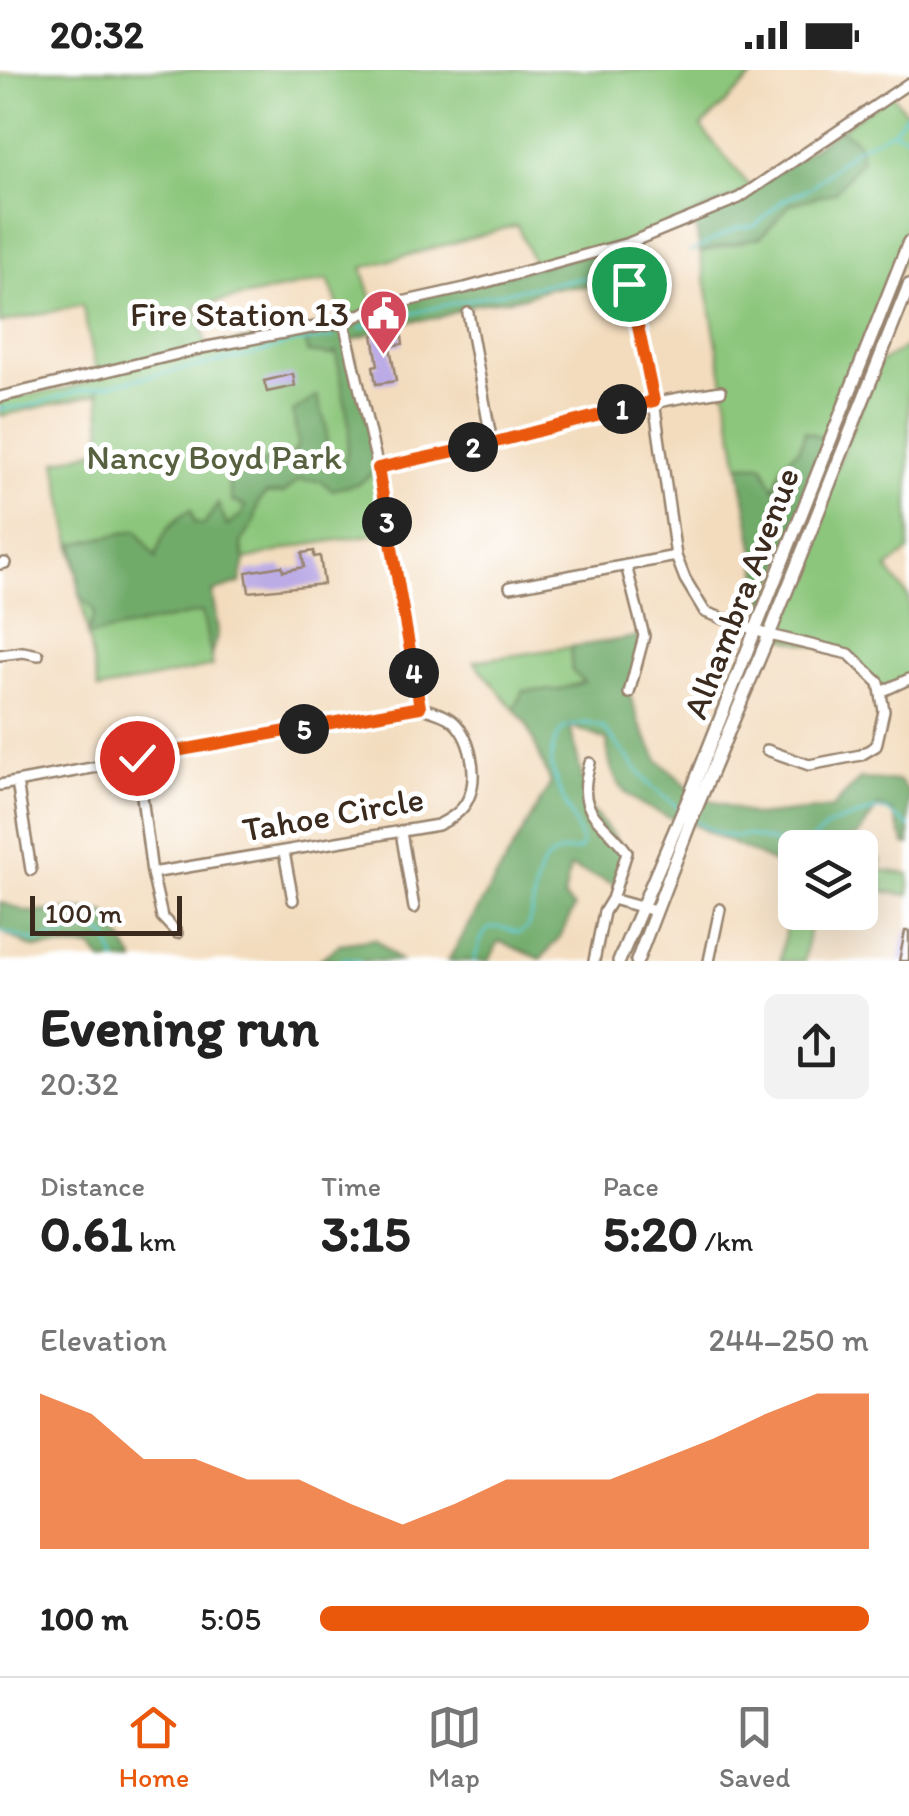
<!DOCTYPE html>
<html lang="en">
<head>
<meta charset="utf-8">
<style>
  :root { --surface:#fff; --page:#f2f2f2; --text:#222; --muted:#767676; --line:#e0e0e0; --accent:#ea580c }
  body { margin:0; font-family:Itim,sans-serif; background:var(--page); color:var(--text); height:100vh; display:flex; flex-direction:column; font-size:38px; white-space:nowrap }
  * { box-sizing:border-box; margin:0 }
  p { font-size:32px; color:var(--muted) }
  .icon { flex:none; width:55px; height:55px; fill:none; stroke:currentColor; stroke-width:2; stroke-linecap:round; stroke-linejoin:round }
  .map { position:relative; height:891px; overflow:hidden }
  .sheet { display:flex; flex-direction:column; background:var(--surface); flex:1 }
  .sheet>* { flex:none }
  .tools { position:absolute; left:778px; top:760px; display:grid; gap:20px }
  .tools a { display:grid; place-items:center; width:100px; height:100px; border-radius:15px; background:var(--surface); box-shadow:0 10px 40px #0002; font-size:50px }
  .scale { position:absolute; left:30px; bottom:25px; width:152px; box-sizing:border-box; padding-left:10px; border:5px solid #3b2a1e; border-top:0; font-size:28px; line-height:35px; white-space:nowrap; color:#3b2a1e; -webkit-text-stroke:8px #fff; paint-order:stroke }
  .pin { position:absolute; display:grid; place-items:center; width:85px; height:85px; color:#fff; margin:-42px; border:5px solid #fff; border-radius:50%; box-shadow:0 2px 10px #0007 }
  .km { position:absolute; width:50px; height:50px; margin:-25px; border-radius:50%; background:#222; color:#fff; font-size:28px; line-height:50px; text-align:center }
  .round { display:grid; place-items:center; flex:none; width:105px; height:105px; border-radius:15px; background:var(--page) }
  .overview { display:flex; align-items:center; justify-content:space-between; height:170px; padding:0 40px }
  h1 { font-size:55px; font-weight:700; line-height:75px }
  .figures { display:grid; grid-template-columns:repeat(3,1fr); gap:15px; height:170px; padding:10px 40px }
  .figures div { display:grid; align-content:center }
  .figures b { font-size:50px; font-weight:700 }
  .figures small { font-size:28px; font-weight:400 }
  .figures p { font-size:28px }
  .chart { height:280px; padding:20px 40px }
  .chart p { display:flex; justify-content:space-between }
  .chart svg { width:100%; height:180px; margin-top:10px; fill:var(--accent); opacity:.7 }
  ul { padding:0 40px; list-style:none; font-size:32px }
  li { display:grid; grid-template-columns:160px 120px 1fr; align-items:center; height:75px }
  li i { height:25px; border-radius:12px; background:var(--accent) }
  .status { display:flex; justify-content:space-between; align-items:center; height:70px; padding:0 50px; background:var(--surface); direction:ltr }
  .status svg { height:28px; fill:currentColor }
  .menu { display:flex; justify-content:space-around; align-items:center; height:140px; border-top:2px solid var(--line); background:var(--surface); font-size:28px; color:var(--muted) }
  .menu a { display:grid; justify-items:center; gap:5px }
  .menu .current { color:var(--accent) }
  .map>svg:first-child { display:block }
  .green { fill:#8cc67b; stroke:#64784c; stroke-width:2.5; fill-rule:evenodd }
  .forest { fill:#71ab6b; stroke:#566a44; stroke-width:2.5 }
  .lines { fill:none; stroke-linecap:round; stroke-linejoin:round }
  .stream { stroke:#59c7cd; stroke-width:2.5 }
  .building { fill:#b9a9e5 }
  .minor-casing { stroke:#97836e; stroke-width:14 }
  .secondary-casing { stroke:#97836e; stroke-width:16 }
  .minor { stroke:#fff; stroke-width:9 }
  .secondary { stroke:#fff; stroke-width:11 }
  .route-casing { stroke:#fff; stroke-width:20 }
  .route { stroke:#ea580c; stroke-width:12 }
  .labels { text-anchor:middle; dominant-baseline:central; stroke-width:10; stroke-linejoin:round; paint-order:stroke }
  .poi-label { font-size:35px; fill:#3b2a1e; stroke:#fff; text-anchor:end }
  .park-label { font-size:35px; fill:#57613f; stroke:#fff }
  .street-label { font-size:35px; fill:#3b2a1e; stroke:#fff }
</style>
</head>
<body>
<div class="status"><b>20:32</b><svg viewBox="0 0 49 12"><path d="M0 12V9h3v3zM5 12V6h3v6zM10 12V3h3v9zM15 12V0h3v12zM26 1h20v11H26zM47 4h2v5h-2z"/></svg></div>
<div class="map">
<svg width="909" height="891" viewBox="0 0 909 891">
  <rect width="100%" height="100%" fill="#fff"/>
  <filter id="ink" filterUnits="userSpaceOnUse"><feTurbulence type="fractalNoise" baseFrequency=".01" numOctaves="2"/><feDisplacementMap in="SourceGraphic" scale="20" xChannelSelector="R" yChannelSelector="G"/><feConvolveMatrix kernelMatrix="1 2 1 2 8 2 1 2 1" color-interpolation-filters="sRGB"/></filter>
  <filter id="wash" filterUnits="userSpaceOnUse"><feTurbulence type="fractalNoise" baseFrequency=".0048" numOctaves="4" result="noise"/><feDisplacementMap in="SourceGraphic" scale="40" xChannelSelector="R" yChannelSelector="G"/><feGaussianBlur stdDeviation="2.25" result="paint"/><feColorMatrix in="noise" values="0 0 0 0 0 0 0 0 0 0 0 0 0 0 0 0 0 1.4 0 .05"/><feComposite in="paint" operator="in"/></filter>
  <g filter="url(#wash)">
    <rect width="100%" height="100%" fill="#f3dcbd"/>
    <path class="green" d="M35,0H754L756,3L701,57L752,119L629,173L536,199L517,155L362,198L375,238L344,252L389,462L300,476L195,503L213,596L98,620L56,392L103,378L99,317L97,324L0,346V328C25,324 84,322 99,302L96,299L82,235L0,253V4ZM328,210L344,251L207,277L196,236Z
      M892,24L909,47V172L830,371C793,381 786,384 773,421L763,395H739L700,182L760,167L790,134L835,122L840,59Z
      M909,275V481L887,498L909,528V609L881,622L849,584L770,565L877,294Z
      M570,577L572,601L585,612L558,620L523,621L514,639L474,591Z
      M860,786L881,789L879,800L909,804V825L882,821L883,811L860,807Z
      M793,815L795,842L812,843L804,891H780Z"/>
    <path class="forest" d="M840,59L857,71L862,89L835,122L791,134L761,167L700,182L694,147L739,128Z
      M629,173L625,202L601,216L547,218L524,227L475,234L438,248L402,252L350,271L378,398L360,413L332,420L321,411L299,410L283,423L265,424L258,433L254,453L241,473L245,490L240,513L212,522L218,562L211,586L202,542L87,566L95,542L80,525L74,474L137,460L156,488C161,463 171,452 191,440L194,453L204,455L218,434L227,456L242,445L245,436L232,431L227,404H256L264,391L292,386L298,374L293,342L317,326L326,355L328,397L345,392L350,360L336,282L331,285L307,282L305,259L344,252L375,238Z
      M805,361L830,371L765,538L739,395H763L774,419L783,393L799,379Z
      M644,566L629,623L641,657L658,690L692,720L680,752C634,732 609,724 607,670L570,656L589,737L627,782L617,815L570,797L564,828L574,838L560,867L541,889L499,871L489,891H448L551,713L526,653L514,639L523,621L558,620L584,612L572,601L570,577Z
      M860,709L899,711L909,722V775L905,774L892,742L878,736L858,766L821,777L795,778V803L690,753L702,727L755,746L832,738Z
      M0,832L28,842L77,840L106,843L135,891H102L92,877L33,878L0,861Z
      M375,869L400,891H318L340,874Z"/>
    <g class="lines">
      <path class="stream" d="M892,61L909,67
        M690,182L737,158L755,156L782,131L810,118L855,79L892,61L909,40
        M360,258C447,232 535,214 625,202
        M0,339L33,335L78,321L252,285L290,273L334,267
        M695,751L717,763L734,767L747,765L788,776L810,772L829,755L876,740L886,741L909,756
        M0,861L37,872L87,859L106,865L116,891
        M339,891L345,888L360,891
        M474,891C483,863 484,848 518,863L527,858C540,827 527,777 578,781L582,775C575,738 530,694 564,658L586,653L603,657L649,714L681,740"/>
    </g>
    <g id="blocks">
      <path class="building" d="M401,260L403,274L390,276L396,311L376,314L373,296L378,295L373,265Z
        M293,304L295,316L267,322L264,311Z
        M314,481V487L320,486L324,514L249,522L246,502L282,496L283,501L304,497L302,483Z
        M905,861H909V891H899Z"/>
    </g>
  </g>
  <g filter="url(#ink)">
    <use href="#blocks" fill-opacity="0" stroke="#97836e" stroke-width="2.5"/>
    <g class="lines">
      <defs>
        <path id="minor" d="M629,214L654,331L676,486L685,509L705,542L769,565L849,584L879,613L884,641L876,676L861,685L809,695L767,680
          M468,243L492,373
          M344,252L378,398L420,637
          M0,327L207,277L344,252L375,238L465,218L629,173L739,128L909,13
          M378,398C493,373 606,338 721,321
          M0,494L5,493
          M626,495L644,566L629,623
          M510,517L676,486
          M0,585L23,582L38,585
          M881,622L909,609
          M137,688L152,803L162,847L177,863
          M590,693C574,746 602,747 627,782L612,829
          M17,712L31,800
          M0,715L420,637C429,641 442,643 450,649C471,664 479,706 468,729C462,742 450,749 438,755L152,803
          M401,762L414,838
          M284,782L293,830
          M594,891L604,842L612,829L655,841
          M709,891L720,839"/>
        <path id="secondary" d="M619,891L692,720L909,172
          M637,891L690,753L769,565L909,215"/>
      </defs>
      <use href="#minor" class="minor-casing"/>
      <use href="#secondary" class="secondary-casing"/>
      <use href="#minor" class="minor"/>
      <use href="#secondary" class="secondary"/>
    </g>
  </g>
  <g class="lines" filter="url(#ink)">
    <defs>
      <path id="route" d="M137,688L420,637L378,398L492,373L654,331L629,214"/>
    </defs>
    <use href="#route" class="route-casing"/>
    <use href="#route" class="route"/>
  </g>
  <defs>
    <symbol id="civic-pin" viewBox="-11 -11 22 30"><path d="M0 17L-7.5 6A9.5 9.5 0 1 1 7.5 6Z" fill="#d1495b" stroke="#fff"/><path d="M-.6-6.5H3V-4.5H.6V-3L4-1V1h2V6H-6V1h2V-1L-.6-3ZM-1.2 2.5V6h2.4V2.5Z" fill="#fff"/></symbol>
  </defs>
  <g fill-rule="evenodd">
    <use href="#civic-pin" x="356" y="216" width="55" height="75"/>
  </g>
  <g class="labels">
    <g class="poi-label">
      <text x="349" y="244">Fire Station 13</text>
    </g>
    <g class="park-label">
      <text x="214" y="387">Nancy Boyd Park</text>
    </g>
    <g class="street-label">
      <text transform="translate(741 523) rotate(-69)">Alhambra Avenue</text>
      <text transform="translate(333 744) rotate(-10)">Tahoe Circle</text>
    </g>
  </g>
</svg>
<div class="tools">
<a><svg class="icon" aria-label="layers" viewBox="0 0 24 24"><path d="M12 4l9 5-9 5-9-5zM3 14l9 5 9-5"/></svg></a>
</div>
<div class="scale">100 m</div>
<div class="pin" style="left:629px;top:214px;background:#1e9e55"><svg class="icon" aria-label="arrive" viewBox="0 0 24 24"><path d="M6 21V4h12l-3 4 3 4H6"/></svg></div>
<div class="pin" style="left:137px;top:688px;background:#d93025"><svg class="icon" aria-label="check" viewBox="0 0 24 24"><path d="M5 12l5 5 9-10"/></svg></div>
<b class="km" style="left:622px;top:339px">1</b>
<b class="km" style="left:473px;top:377px">2</b>
<b class="km" style="left:387px;top:452px">3</b>
<b class="km" style="left:414px;top:603px">4</b>
<b class="km" style="left:304px;top:659px">5</b>
</div>
<section class="sheet">
<div class="overview"><div><h1>Evening run</h1><p>20:32</p></div><a class="round"><svg class="icon" aria-label="share" viewBox="0 0 24 24"><path d="M12 15V3M7 8l5-5 5 5M5 13v7h14v-7"/></svg></a></div>
<div class="figures">
<div><p>Distance</p><b>0.61<small> km</small></b></div>
<div><p>Time</p><b>3:15</b></div>
<div><p>Pace</p><b>5:20<small> /km</small></b></div>
</div>
<div class="chart"><p><span>Elevation</span>244–250 m</p>
<svg viewBox="0 0 160 44" preserveAspectRatio="none"><path d="M0 44V6L10 11L20 22L30 22L40 27L50 27L60 33L70 38L80 33L90 27L100 27L110 27L120 22L130 17L140 11L150 6L160 6V44z"/></svg>
</div>
<ul>
<li><b>100 m</b>5:05<i style="width:100%"></i></li>
</ul>
</section>
<nav class="menu">
<a class="current"><svg class="icon" aria-label="home" viewBox="0 0 24 24"><path d="M3 11l9-7 9 7M6 9v11h12V9"/></svg>Home</a>
<a><svg class="icon" aria-label="map" viewBox="0 0 24 24"><path d="M3 6l6-2 6 2 6-2v14l-6 2-6-2-6 2zM9 4v14M15 6v14"/></svg>Map</a>
<a><svg class="icon" aria-label="saved" viewBox="0 0 24 24"><path d="M7 4h10v16l-5-4-5 4z"/></svg>Saved</a>
</nav>
</body>
</html>
